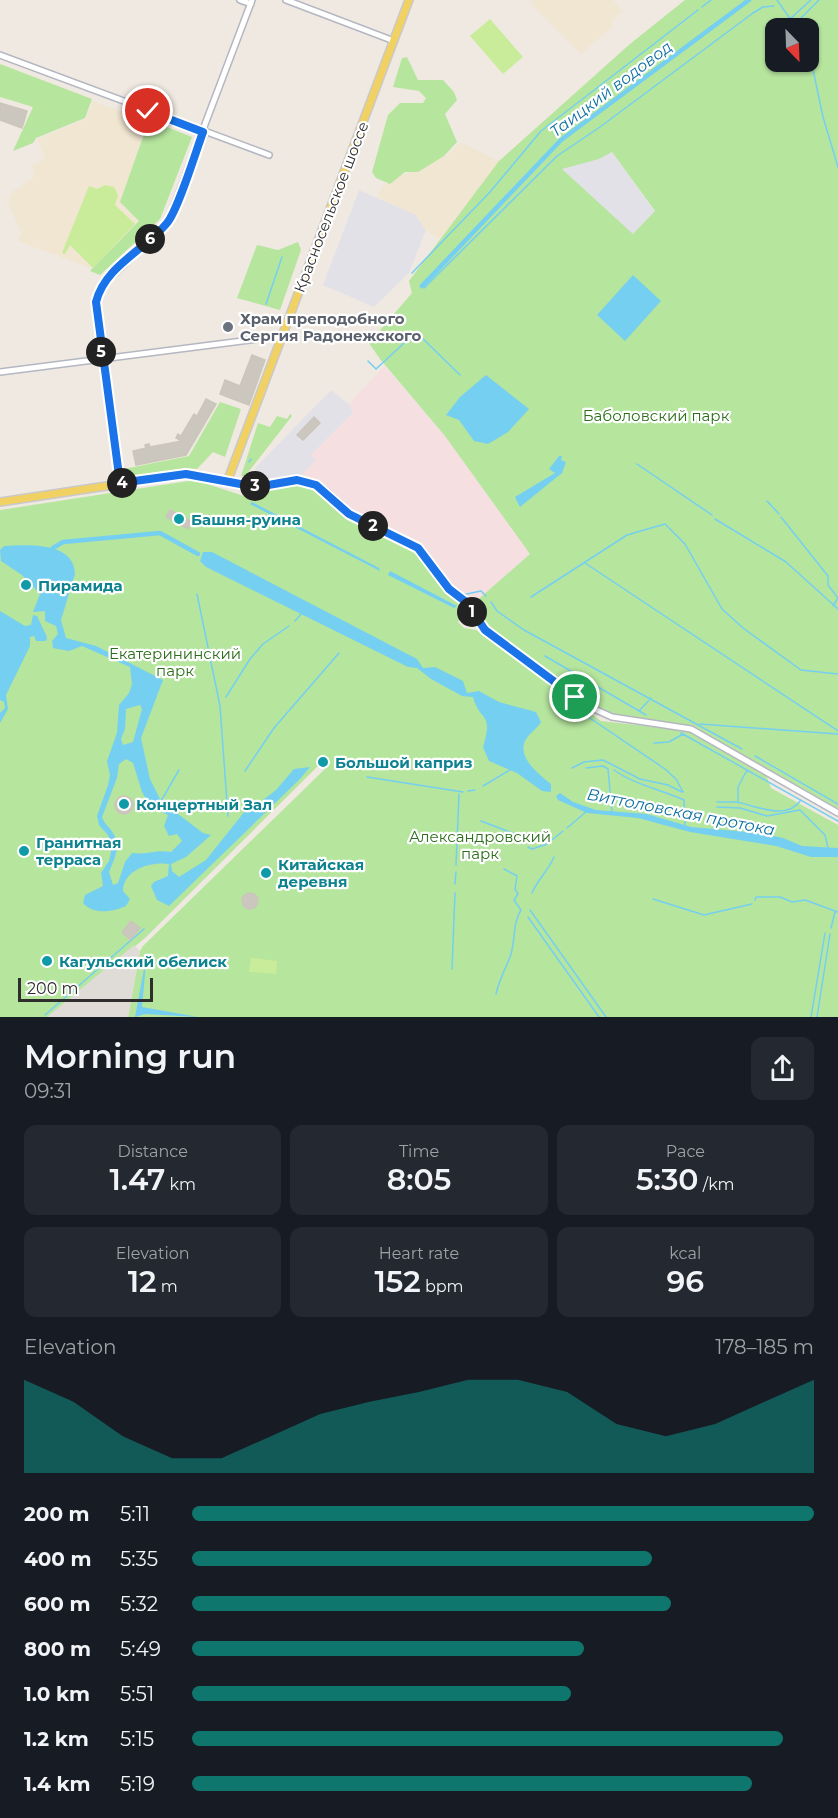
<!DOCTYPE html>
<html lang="en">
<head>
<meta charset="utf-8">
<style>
  :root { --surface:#171b24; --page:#242831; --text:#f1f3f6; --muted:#9ea1a6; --accent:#0f766e }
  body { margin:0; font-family:Montserrat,sans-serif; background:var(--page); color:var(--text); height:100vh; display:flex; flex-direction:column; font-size:22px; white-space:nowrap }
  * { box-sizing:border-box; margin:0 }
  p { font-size:20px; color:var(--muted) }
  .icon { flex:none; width:33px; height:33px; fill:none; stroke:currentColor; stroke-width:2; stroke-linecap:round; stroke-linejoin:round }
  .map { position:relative; height:1017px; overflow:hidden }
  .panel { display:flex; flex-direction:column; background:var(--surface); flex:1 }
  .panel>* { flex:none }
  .needle { width:39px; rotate:157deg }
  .buttons { position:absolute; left:765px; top:18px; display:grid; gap:12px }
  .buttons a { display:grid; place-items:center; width:54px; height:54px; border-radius:12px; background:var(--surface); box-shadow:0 2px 4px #0004; font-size:30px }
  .scale { position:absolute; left:18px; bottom:15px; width:135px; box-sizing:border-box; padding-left:6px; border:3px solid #2e2e2e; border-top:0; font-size:16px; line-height:21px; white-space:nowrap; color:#2e2e2e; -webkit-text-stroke:4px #fff; paint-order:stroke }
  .pin { position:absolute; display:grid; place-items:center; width:51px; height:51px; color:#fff; margin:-26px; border:3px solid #fff; border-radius:50%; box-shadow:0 2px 6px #0007 }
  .km { position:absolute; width:30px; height:30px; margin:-15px; border-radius:50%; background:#222; color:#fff; font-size:16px; line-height:30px; text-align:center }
  .round { display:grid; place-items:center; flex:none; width:63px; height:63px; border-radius:12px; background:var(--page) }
  .summary { display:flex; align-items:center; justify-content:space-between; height:102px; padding:0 24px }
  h1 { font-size:33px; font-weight:600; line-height:45px }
  .stats { display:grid; grid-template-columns:repeat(3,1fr); gap:9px; height:102px; padding:6px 24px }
  .stats div { display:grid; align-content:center; border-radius:12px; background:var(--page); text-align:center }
  .stats b { font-size:30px; font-weight:600 }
  .stats small { font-size:16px; font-weight:400 }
  .stats p { font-size:16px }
  .chart { height:168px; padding:12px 24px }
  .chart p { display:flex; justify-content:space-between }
  .chart svg { width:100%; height:108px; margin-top:6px; fill:var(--accent); opacity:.7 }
  ul { padding:0 24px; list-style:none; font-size:20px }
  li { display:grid; grid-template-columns:96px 72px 1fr; align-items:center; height:45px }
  li i { height:15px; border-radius:8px; background:var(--accent) }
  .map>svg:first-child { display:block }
  .industrial { fill:#e3e1e8 }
  .education { fill:#f0e6d1 }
  .medical { fill:#f5dfe0 }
  .green { fill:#b6e59e; fill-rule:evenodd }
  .pitch { fill:#c9ec9a }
  .plaza { fill:#dfdcd8 }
  .water { fill:#75cff0; fill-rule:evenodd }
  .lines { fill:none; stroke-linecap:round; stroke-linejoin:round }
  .stream { stroke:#75cff0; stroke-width:1.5 }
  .canal { stroke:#75cff0; stroke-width:4.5 }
  .building { fill:#cbc7bf; stroke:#cbc5ba; stroke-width:1.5 }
  .minor-casing { stroke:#b4b7c1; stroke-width:8 }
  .major-casing { stroke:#c9c9c9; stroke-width:10 }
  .minor { stroke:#fff; stroke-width:5 }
  .major { stroke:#f2d163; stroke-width:7 }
  .route-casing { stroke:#fff; stroke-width:12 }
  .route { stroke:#1a73e8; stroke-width:8 }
  .worship-dot { fill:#6b7280; stroke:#fff; stroke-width:2 }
  .culture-dot { fill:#0f9aa8; stroke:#fff; stroke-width:2 }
  .labels { text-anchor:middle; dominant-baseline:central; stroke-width:4.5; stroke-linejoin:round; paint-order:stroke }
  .street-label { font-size:15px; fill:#2e2e2e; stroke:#fff }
  .worship-label { font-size:15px; font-weight:bold; fill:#5b616d; stroke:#fff; text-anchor:start }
  .park-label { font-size:15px; fill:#2c6e1b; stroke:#fff }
  .culture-label { font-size:15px; font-weight:bold; fill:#0d838f; stroke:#fff; text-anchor:start }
  .water-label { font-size:16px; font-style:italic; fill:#0d6fa3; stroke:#fff }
</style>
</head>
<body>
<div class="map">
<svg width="838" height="1017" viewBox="0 0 838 1017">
  <rect width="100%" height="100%" fill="#efe9e1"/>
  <path class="industrial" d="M612,152L655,212L633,235L561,168L599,159Z
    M359,190L416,215L426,230L409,273L374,307L323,285Z
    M331,390L350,405L353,413L311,455L317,460L300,477L258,482L255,468Z"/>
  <path class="education" d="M532,0H613L623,11L611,22L613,26L581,54L531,4Z
    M93,101L148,121L120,202L139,221L93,269L18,241L21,233L8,202L12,192L33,178L35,173L32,165L45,159L37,139L86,119Z
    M461,142L499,161L440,239L426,230L416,215L377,197L384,184L389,185L396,177L420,169L426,152L446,156Z"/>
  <path class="medical" d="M385,366L445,436L530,554L472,605L451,589L417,544L357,516L326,488L300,477L316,460L311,455L353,413L350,405L355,397Z"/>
  <path class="green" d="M685,0H838V809L694,727L618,715L597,708L483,625L474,603L530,554L445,436L380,359L369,343L412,293L409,281L499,161L630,44ZM776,28H808V62H776ZM612,152L655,211L633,234L562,169L599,159Z
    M407,57L418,80H443L454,92L457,100L445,114L457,142L444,156L418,172H405L390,184L376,178L372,172L388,115L400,103H423L426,98L419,91L393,87L402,58Z
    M0,64L92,99L85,118L36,138L33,143L13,151L33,107L0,97Z
    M149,120L192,137L160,219L100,275L90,271L139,221L120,202Z
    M298,242L301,250L280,310L237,298L257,245L278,250Z
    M220,402L241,409L225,457L213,452L197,469L186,468L125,477L124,469L189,456Z
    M290,414L292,416L250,470L245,476H241L258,423L270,427L277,416L287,419Z
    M195,480L250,498L261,491L291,486H304L320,492L356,521L412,547L446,591L466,607L458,622L464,628L476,630L601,721L690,731L766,775L771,788L838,825V1017H128L140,951L143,946L325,769L320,764L145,938L51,1017H0V510Z"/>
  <path class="pitch" d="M490,19L523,57L503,74L470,36Z
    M105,185L114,187L118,195L115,205L135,224L93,268L70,245L65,254L62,253L89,186L97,189Z
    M251,958L277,961L276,974L249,972Z"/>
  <path class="plaza" d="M134,945L140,951L128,1017H47Z"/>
  <path class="water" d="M633,275L661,301L625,341L597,315Z
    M486,375L529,409L508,432L488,444L474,441L459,420L446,415L460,397Z
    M559,456H562L561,460L566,462L562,473L520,507L515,497L555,473L549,469Z
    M252,502L379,568L380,571L250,504Z
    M4,546C27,545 74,541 75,574L61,620L66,638L96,646L163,680L141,738L150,779L161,801L203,833L211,835L186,857L171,864L172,871L179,877L206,860L245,811H249L276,790L294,769L310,767L300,779L169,906L157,900L151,886L154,882L168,876L169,864C152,861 123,869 123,891L130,899L126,906C113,912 93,915 83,903L85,895L103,886L101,873L109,861L112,847L108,835L99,825L97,816L108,785L110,775L107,761L117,733L119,705L129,693L132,684L130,667L82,646L69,651L53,648L52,641L58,634L56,626L45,621V611L33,612L40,594L22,575L1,561L0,550ZM140,705L142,709L133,742L123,745L121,739L125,729L126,709ZM126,759L133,763L142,792L151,807L168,815L164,826L169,836L177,834L182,841L171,852C157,849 146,855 132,853L125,862L118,883L113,885L109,872C115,858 122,844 111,830C107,825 104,823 102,817L117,778L119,764Z
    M203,552H212L417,659L423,668L435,667L463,681L467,693L479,691L499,702L536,712L541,722C537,729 529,733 525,741C517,758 540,775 551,784V792L542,791L517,773L489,761L483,747C494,711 480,723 473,697L462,696L431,679L417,668L408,667L206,567L200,561Z
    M390,571L457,606L454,608L388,575Z
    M0,611L25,626L31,625L33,615L37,616L47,637L46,641H36L34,636L30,637V646L6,695L8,709L0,723V713L5,708L4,702L0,700Z
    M560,793L573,802L596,810L647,814L691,827L760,833L783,838L802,846L838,848V857H811L776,846L690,832L638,818L587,813L558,800L556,796Z
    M147,953L142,1007L198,1017L145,1014L135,1017Z"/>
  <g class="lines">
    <path class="stream" d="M777,0L791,20
      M702,7L711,0
      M790,19L811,0
      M799,20L819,0
      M793,22L798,28
      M808,46L823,117L838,167
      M412,273L490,192L541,131L698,10
      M424,288L557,156L600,127L753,13L763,7L774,6
      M266,304L282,257
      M368,361L376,369L416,332L460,375
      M249,462L251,459
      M637,464L712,515
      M767,501L779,514
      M781,517L828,576V585L838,598L833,606
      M715,519L786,562L838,609
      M585,563L838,731
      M197,594L220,706L228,816
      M462,595L481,591L486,596
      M531,597L627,535L665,524L685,544L722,609L743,628L801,670L838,674
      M491,602L497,611L524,630L742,749
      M295,621L302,613
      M545,656L646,715
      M556,695L665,769L676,779L683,792
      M226,697L250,659L263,644L289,626
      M640,710L651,698
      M700,724L838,734
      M681,733L838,821
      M654,743L669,742L683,734
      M755,756L838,804
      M572,768L584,762L603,760L640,779L668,785L682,792
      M586,768L603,766L608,769L612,812
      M614,770C635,785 660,789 684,800L685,825
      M245,771L274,728L339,653
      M367,777L463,792
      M483,786L510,770
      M468,791L475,790
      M161,801L179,770
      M717,802C723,802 730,802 736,802C755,805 786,822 801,800
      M738,802V787L747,770
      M717,807L740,808L767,816L800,810L825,835L828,848
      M481,821L520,836L525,842
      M567,828L587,811
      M528,847L532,849L547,844L563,831
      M456,865L459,794
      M455,884L456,872
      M532,893C538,879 548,871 554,857
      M653,899L704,915L752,904
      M755,900L756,897H780L792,902L805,900L838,912
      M530,910L606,1017
      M528,917L599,1017
      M831,928L835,912
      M452,969L455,893
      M496,994C499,980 505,970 510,957C516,941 512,924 521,910L514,900L518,894L515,889L517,876L504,869
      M45,1015L144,929
      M811,1017L825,933
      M817,1017L830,934"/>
    <path class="canal" d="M422,286L561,140L749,0
      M53,548L63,542L160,533L198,554"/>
  </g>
  <path class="building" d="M0,103L27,111L22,128L0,120Z
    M252,355L265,360L249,405L220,394L225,380L240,386Z
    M206,399L216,404L186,455L136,465L133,451L146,448L145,445L149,444L150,447L182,441L176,438L178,434L181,436L194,414L197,416Z
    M314,417L320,423L303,440L297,435Z
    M170,510L192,522L188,529L166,517Z
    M115 805a9 9 0 1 1 18 0a9 9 0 1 1-18 0Z
    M242 901a8 8 0 1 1 16 0a8 8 0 1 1-16 0Z
    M131,921L140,928L130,940L122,932Z"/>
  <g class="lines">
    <defs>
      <path id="minor" d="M240,0L251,4
        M286,0L394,41
        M0,55L269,155
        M0,372L273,337L281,339
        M227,482L257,487L290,481L310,482L325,490L356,518L409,542L423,553L446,585L466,602L485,630L592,708L612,717L691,729L838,813
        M120,483L96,313V302L103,285L168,222L252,0"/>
      <path id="major" d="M0,502L186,474L227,482L409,0"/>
    </defs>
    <use href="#minor" class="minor-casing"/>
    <use href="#major" class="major-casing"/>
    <use href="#minor" class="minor"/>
    <use href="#major" class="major"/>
  </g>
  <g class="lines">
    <defs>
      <path id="route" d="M148,111L203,132C196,151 178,210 167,223C145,250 105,266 96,302L120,483L186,474L257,487L297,480L316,485L349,514L418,548L449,589L466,602L485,630L575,697"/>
    </defs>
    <use href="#route" class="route-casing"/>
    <use href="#route" class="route"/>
  </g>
  <circle class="worship-dot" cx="228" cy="327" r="6"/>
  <g class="culture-dot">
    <circle cx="179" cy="519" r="6"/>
    <circle cx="26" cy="585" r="6"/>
    <circle cx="323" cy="762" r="6"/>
    <circle cx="124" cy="804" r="6"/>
    <circle cx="24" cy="851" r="6"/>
    <circle cx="266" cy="873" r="6"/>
    <circle cx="47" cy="961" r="6"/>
  </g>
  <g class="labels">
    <g class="street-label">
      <text transform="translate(331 207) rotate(-69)">Красносельское шоссе</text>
    </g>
    <g class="worship-label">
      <text x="240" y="318">Храм преподобного<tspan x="240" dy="17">Сергия Радонежского</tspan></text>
    </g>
    <g class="park-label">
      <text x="656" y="415">Баболовский парк</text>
      <text x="175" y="653">Екатерининский<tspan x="175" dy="17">парк</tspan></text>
      <text x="480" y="836">Александровский<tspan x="480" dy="17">парк</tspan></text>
    </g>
    <g class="culture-label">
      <text x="191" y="519">Башня-руина</text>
      <text x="38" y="585">Пирамида</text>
      <text x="335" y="762">Большой каприз</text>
      <text x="136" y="804">Концертный Зал</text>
      <text x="36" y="842">Гранитная<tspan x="36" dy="17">терраса</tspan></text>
      <text x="278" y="864">Китайская<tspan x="278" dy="17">деревня</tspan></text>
      <text x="59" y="961">Кагульский обелиск</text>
    </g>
    <g class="water-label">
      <text transform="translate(611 89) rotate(-37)">Таицкий водовод</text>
      <text transform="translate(681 812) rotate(11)">Виттоловская протока</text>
    </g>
  </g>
</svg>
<div class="buttons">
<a><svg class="needle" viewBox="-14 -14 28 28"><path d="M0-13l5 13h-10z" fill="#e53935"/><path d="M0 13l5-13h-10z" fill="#9ea1a6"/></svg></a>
</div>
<div class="scale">200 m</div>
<div class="pin" style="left:575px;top:697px;background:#1e9e55"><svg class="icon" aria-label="arrive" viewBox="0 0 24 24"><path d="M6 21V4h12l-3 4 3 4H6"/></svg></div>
<div class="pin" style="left:148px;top:111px;background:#d93025"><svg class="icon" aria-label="check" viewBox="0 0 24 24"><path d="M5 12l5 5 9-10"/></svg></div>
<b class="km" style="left:472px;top:612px">1</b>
<b class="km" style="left:373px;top:526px">2</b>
<b class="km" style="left:255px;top:486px">3</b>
<b class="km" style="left:122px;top:483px">4</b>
<b class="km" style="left:101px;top:352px">5</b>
<b class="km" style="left:150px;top:239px">6</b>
</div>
<section class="panel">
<div class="summary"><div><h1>Morning run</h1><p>09:31</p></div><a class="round"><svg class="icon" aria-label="share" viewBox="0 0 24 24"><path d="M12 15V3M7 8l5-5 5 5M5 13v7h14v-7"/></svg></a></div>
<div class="stats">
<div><p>Distance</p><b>1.47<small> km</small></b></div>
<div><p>Time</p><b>8:05</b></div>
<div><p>Pace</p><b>5:30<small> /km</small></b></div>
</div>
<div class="stats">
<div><p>Elevation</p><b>12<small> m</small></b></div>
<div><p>Heart rate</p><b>152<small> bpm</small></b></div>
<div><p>kcal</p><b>96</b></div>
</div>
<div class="chart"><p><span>Elevation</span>178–185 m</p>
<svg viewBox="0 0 160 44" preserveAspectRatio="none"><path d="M0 44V6L10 15L20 29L30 38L40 38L50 29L60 20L70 15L80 11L90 6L100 6L110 11L120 24L130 29L140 24L150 15L160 6V44z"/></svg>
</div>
<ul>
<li><b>200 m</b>5:11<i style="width:100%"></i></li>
<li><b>400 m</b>5:35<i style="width:74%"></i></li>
<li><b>600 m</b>5:32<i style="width:77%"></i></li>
<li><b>800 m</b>5:49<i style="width:63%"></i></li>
<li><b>1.0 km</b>5:51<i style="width:61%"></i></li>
<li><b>1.2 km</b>5:15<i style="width:95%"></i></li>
<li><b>1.4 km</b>5:19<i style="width:90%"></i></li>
</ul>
</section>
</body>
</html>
